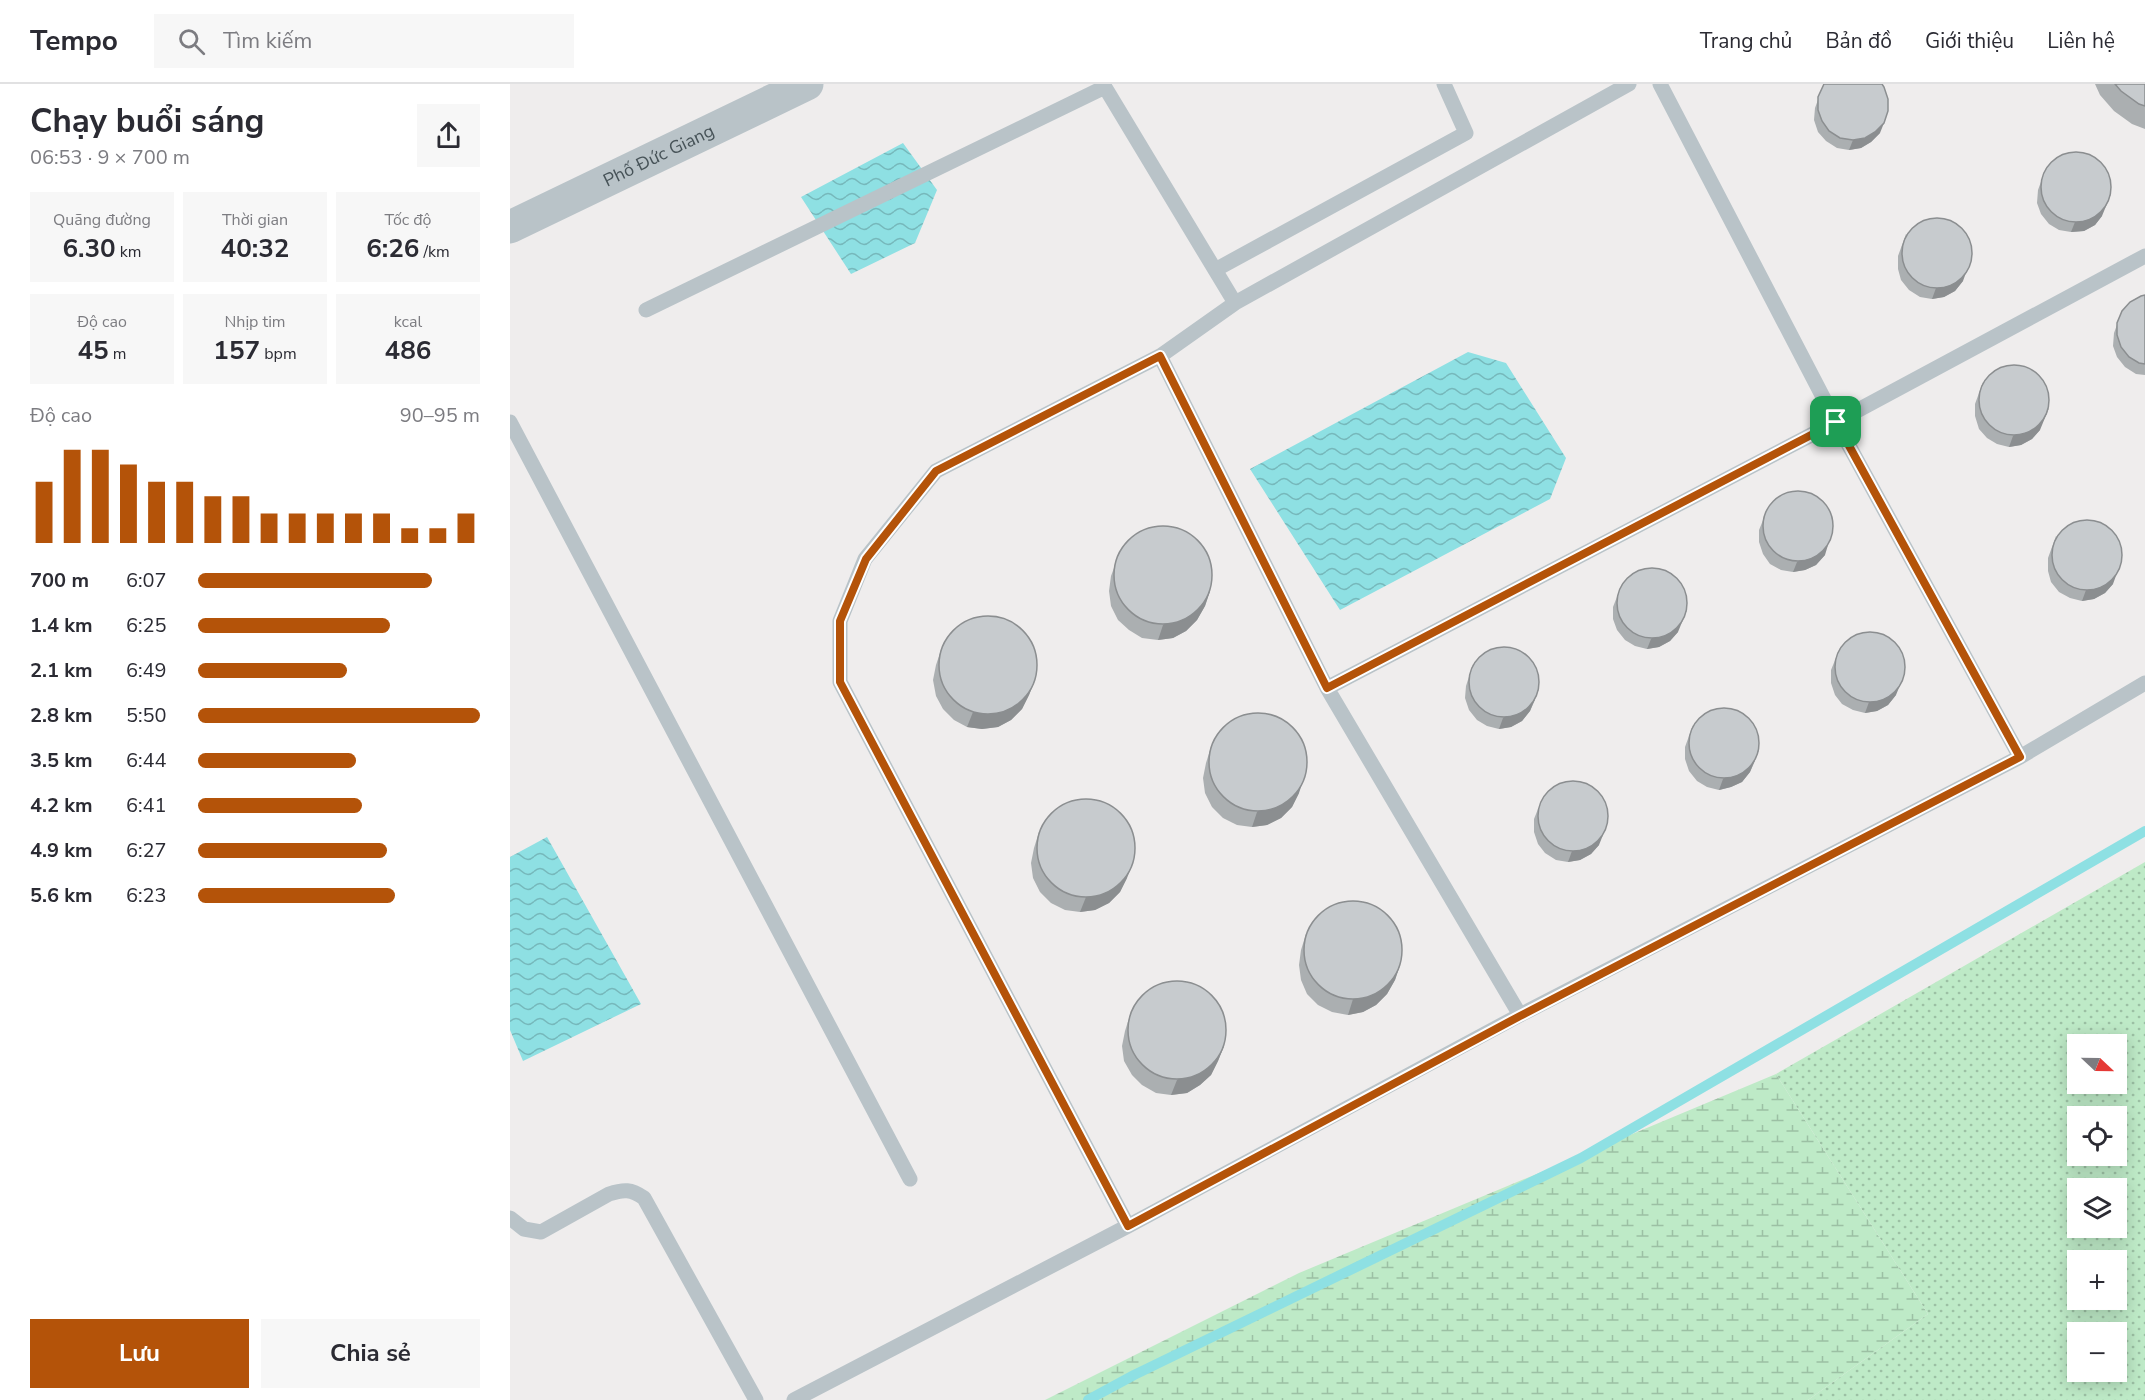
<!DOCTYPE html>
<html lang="vi">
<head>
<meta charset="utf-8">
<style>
  :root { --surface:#fff; --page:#f7f7f7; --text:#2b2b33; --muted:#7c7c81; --line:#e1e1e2; --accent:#b45309 }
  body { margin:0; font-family:"Nunito Sans",sans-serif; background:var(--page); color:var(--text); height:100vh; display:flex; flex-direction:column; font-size:22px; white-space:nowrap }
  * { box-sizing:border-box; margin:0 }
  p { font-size:20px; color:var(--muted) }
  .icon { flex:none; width:33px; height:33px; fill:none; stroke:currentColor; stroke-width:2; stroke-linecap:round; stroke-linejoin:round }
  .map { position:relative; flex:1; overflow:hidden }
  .side { display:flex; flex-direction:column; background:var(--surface); width:510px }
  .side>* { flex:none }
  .needle { width:39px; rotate:112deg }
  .tools { position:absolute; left:1557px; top:950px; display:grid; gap:12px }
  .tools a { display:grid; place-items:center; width:60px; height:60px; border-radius:0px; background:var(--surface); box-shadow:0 3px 15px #0003; font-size:30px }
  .pin { position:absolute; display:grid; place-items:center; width:51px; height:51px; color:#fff; margin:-26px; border-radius:12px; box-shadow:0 3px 9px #0006 }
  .round { display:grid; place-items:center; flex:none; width:63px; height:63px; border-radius:0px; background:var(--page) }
  .overview { display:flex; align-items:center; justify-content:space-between; height:102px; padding:0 30px }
  h1 { font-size:33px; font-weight:700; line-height:45px }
  .figures { display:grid; grid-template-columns:repeat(3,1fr); gap:9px; height:102px; padding:6px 30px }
  .figures div { display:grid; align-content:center; border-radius:0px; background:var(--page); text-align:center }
  .figures b { font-size:26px; font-weight:700 }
  .figures small { font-size:16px; font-weight:400 }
  .figures p { font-size:16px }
  .chart { height:168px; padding:12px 30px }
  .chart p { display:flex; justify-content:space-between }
  .chart svg { width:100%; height:108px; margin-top:6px; stroke:var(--accent); stroke-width:6 }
  .primary-button { display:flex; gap:12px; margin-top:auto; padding:12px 30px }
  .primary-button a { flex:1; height:69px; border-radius:0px; background:var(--accent); color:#fff; font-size:24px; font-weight:700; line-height:69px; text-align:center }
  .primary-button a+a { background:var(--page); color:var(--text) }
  ul { padding:0 30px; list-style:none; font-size:20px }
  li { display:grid; grid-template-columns:96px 72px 1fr; align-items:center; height:45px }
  li i { height:15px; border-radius:8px; background:var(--accent) }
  header { display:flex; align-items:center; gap:36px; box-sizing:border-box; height:84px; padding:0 30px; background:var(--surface); border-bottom:2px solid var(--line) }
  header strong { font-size:28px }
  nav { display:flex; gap:33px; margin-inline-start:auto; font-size:21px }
  .search { width:420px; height:54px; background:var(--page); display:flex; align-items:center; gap:15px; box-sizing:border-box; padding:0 21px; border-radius:0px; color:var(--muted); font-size:22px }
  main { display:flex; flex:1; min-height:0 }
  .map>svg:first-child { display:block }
  .wetland { fill:url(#wetland-marsh) }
  .garden { fill:url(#garden-dots); fill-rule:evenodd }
  .water { fill:url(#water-waves) }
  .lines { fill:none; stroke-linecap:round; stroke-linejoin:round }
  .stream { stroke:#8ee0e3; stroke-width:10 }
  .service { stroke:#b9c3c8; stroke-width:15 }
  .tertiary { stroke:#b9c3c8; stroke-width:33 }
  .wall { fill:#abafb1 }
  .shaded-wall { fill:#8b8e90 }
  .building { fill:#c7cbce; stroke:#8b8e90; stroke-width:1.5 }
  .route-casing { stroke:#fff; stroke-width:12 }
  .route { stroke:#b45309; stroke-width:8 }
  .labels { text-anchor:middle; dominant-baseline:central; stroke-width:5; stroke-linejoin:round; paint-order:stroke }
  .street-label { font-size:18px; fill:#475358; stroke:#fff }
</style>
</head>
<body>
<header>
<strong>Tempo</strong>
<div class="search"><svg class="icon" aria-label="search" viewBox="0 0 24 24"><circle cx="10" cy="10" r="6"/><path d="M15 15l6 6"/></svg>Tìm kiếm</div>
<nav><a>Trang chủ</a><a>Bản đồ</a><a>Giới thiệu</a><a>Liên hệ</a></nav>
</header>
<main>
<section class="side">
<div class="overview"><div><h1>Chạy buổi sáng</h1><p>06:53 · 9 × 700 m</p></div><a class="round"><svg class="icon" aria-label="share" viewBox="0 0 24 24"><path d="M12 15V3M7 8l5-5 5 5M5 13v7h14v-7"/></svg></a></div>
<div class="figures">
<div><p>Quãng đường</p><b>6.30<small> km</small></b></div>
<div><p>Thời gian</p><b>40:32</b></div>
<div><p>Tốc độ</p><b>6:26<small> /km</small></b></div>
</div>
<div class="figures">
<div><p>Độ cao</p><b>45<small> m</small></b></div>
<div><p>Nhịp tim</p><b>157<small> bpm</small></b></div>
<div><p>kcal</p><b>486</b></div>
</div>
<div class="chart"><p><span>Độ cao</span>90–95 m</p>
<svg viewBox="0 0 160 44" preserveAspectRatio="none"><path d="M5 44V19M15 44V6M25 44V6M35 44V12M45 44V19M55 44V19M65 44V25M75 44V25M85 44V32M95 44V32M105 44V32M115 44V32M125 44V32M135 44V38M145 44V38M155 44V32"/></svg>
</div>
<ul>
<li><b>700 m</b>6:07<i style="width:83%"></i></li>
<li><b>1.4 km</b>6:25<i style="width:68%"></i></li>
<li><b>2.1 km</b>6:49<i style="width:53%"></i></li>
<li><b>2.8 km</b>5:50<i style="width:100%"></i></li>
<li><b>3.5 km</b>6:44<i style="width:56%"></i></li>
<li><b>4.2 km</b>6:41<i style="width:58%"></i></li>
<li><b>4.9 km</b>6:27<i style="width:67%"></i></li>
<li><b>5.6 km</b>6:23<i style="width:70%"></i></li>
</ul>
<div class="primary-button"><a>Lưu</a><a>Chia sẻ</a></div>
</section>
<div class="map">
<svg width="1635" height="1316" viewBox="0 0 1635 1316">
  <defs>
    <pattern id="wetland-marsh" width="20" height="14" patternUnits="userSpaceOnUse" patternTransform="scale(1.5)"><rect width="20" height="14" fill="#beeac7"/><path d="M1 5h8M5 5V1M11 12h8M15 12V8" fill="none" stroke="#9cc0a4"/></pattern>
    <pattern id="garden-dots" width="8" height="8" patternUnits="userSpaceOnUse" patternTransform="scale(1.5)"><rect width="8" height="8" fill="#beeac7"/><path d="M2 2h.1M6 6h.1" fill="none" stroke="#9cc0a4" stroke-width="1.8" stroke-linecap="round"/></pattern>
    <pattern id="water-waves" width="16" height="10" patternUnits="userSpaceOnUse" patternTransform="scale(1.5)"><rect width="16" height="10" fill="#8ee0e3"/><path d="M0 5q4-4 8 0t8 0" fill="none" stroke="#76b8bb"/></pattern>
  </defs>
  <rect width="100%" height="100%" fill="#efeded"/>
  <path class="wetland" d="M1266,990L1418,1230L1298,1316H535L789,1189Z"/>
  <path class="garden" d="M1635,778V1316H1298L1418,1230L1266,990ZM1568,960H1606V999H1568ZM1568,1032H1606V1071H1568ZM1568,1104H1606V1143H1568ZM1568,1176H1606V1215H1568ZM1568,1248H1606V1287H1568Z"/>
  <path class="water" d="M393,59L427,106L405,159L341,190L291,113Z
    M958,268L996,279L1056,374L1040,415L830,526L740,385Z
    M37,753L131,920L13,977L0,946V773Z"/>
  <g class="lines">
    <path class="stream" d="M578,1316L624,1291L1071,1074L1635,747"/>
    <path class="service" d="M593,0L725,219
      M1150,0L1326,338L1510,673
      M705,186L956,49L934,0
      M136,226L595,3
      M650,272L817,604L1010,931
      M0,338L400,1095
      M817,604L1326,338L1635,172
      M0,1134L14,1145L31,1148L99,1110C114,1105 121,1105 134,1114L246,1316
      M618,1142L330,598V537L355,475L426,387L650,272L725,219L1119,0
      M284,1316L618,1142L1010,931L1510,673L1635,599"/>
    <path class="tertiary" id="s1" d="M0,143L297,0"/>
  </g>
  <path class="wall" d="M1585,0H1635V45L1622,40L1604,27L1590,11Z
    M1313,2L1370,49L1361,58L1351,64L1339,66L1327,64L1316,57L1308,48L1304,36L1305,24Z
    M1536,84L1592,132L1585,141L1574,147L1561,148L1549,146L1539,140L1531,130L1527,119L1528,106Z
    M1396,150L1453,197L1445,207L1434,213L1422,215L1410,213L1399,206L1391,196L1388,185V172Z
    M1635,211V291L1626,290L1615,283L1607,273L1603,262L1604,249L1612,227Z
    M1473,298L1530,346L1522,355L1511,361L1499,363L1487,360L1477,354L1469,345L1465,332V320Z
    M1258,424L1315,471L1306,481L1295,486L1283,488L1271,486L1260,480L1253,470L1249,458V446Z
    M1546,452L1603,500L1595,509L1584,515L1572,517L1560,514L1549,508L1541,498L1538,487V474Z
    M607,476L700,507L695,522L687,536L676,547L663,554L648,556L632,554L619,546L608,536L601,522L599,507L601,492Z
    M1112,500L1168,548L1160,557L1149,563L1137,565L1125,562L1115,556L1107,546L1103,535V523Z
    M1330,564L1386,611L1378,621L1367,627L1355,629L1343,626L1332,620L1325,611L1321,599V586Z
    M431,566L525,596L519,611L512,625L501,636L488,643L472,645L457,643L444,636L433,625L426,612L423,596L426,581Z
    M963,580L1025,616L1020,627L1012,637L1001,643L989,645L977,642L967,636L959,626L955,614L956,602Z
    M1183,641L1245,677L1240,688L1232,698L1221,703L1209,706L1197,703L1187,697L1179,687L1175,675V663Z
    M701,663L789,709L782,723L771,734L757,741L742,743L727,741L713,734L702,723L695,709L693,694L696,679Z
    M1028,725L1089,761L1081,770L1070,776L1058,778L1046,776L1035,769L1028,760L1024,748V735Z
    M529,748L617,794L610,808L599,819L585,826L570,828L555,826L541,819L530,808L523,794L521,779L524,764Z
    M796,850L890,881L885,896L877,910L866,921L853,928L838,931L822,928L808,921L797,910L791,896L789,881L791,866Z
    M620,931L714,962L708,977L701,991L690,1001L677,1009L661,1011L646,1009L632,1001L622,991L614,977L612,962L615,947Z"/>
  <path class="shaded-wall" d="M1374,39L1370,49L1361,58L1351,64L1339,66L1343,56Z
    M1601,110L1592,132L1585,141L1574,147L1561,148L1565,138Z
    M1461,175L1453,197L1445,207L1434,213L1422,215L1426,204Z
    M1539,324L1530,346L1522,355L1511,361L1499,363L1503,352Z
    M1318,461L1315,471L1306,481L1295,486L1283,488L1287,478Z
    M1611,478L1603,500L1595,509L1584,515L1572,517L1576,506Z
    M700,507L695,522L687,536L676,547L663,554L648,556L653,541Z
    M1177,526L1168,548L1160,557L1149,563L1137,565L1141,555Z
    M1395,589L1386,611L1378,621L1367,627L1355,629L1359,618Z
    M525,596L519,611L512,625L501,636L488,643L472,645L457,643L463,628Z
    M1029,605L1020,627L1012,637L1001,643L989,645L993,634Z
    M1249,666L1240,688L1232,698L1221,703L1209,706L1213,695Z
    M794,694L789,709L782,723L771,734L757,741L742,743L747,728Z
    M1093,751L1089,761L1081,770L1070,776L1058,778L1062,767Z
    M623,779L617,794L610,808L599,819L585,826L570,828L576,813Z
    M890,881L885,896L877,910L866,921L853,928L838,931L843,915Z
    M714,962L708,977L701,991L690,1001L677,1009L661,1011L667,996Z"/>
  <path class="building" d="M1314,0H1372L1374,3L1378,15V27L1374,39L1365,48L1355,54L1343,56L1330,54L1319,47L1312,37L1308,26V13Z
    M1605,0H1635V22L1629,20L1611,7Z
    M1531 103a35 35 0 1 1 70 0a35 35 0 1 1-70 0Z
    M1392 169a35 35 0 1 1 70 0a35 35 0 1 1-70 0Z
    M1635,211V280L1629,279L1619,273L1611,263L1607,251V239L1612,227L1620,218L1631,212Z
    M1469 316a35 35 0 1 1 70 0a35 35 0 1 1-70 0Z
    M1253 442a35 35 0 1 1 70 0a35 35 0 1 1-70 0Z
    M1542 471a35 35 0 1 1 70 0a35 35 0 1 1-70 0Z
    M604 491a49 49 0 1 1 98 0a49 49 0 1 1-98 0Z
    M1107 519a35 35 0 1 1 70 0a35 35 0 1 1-70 0Z
    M429 581a49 49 0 1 1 98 0a49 49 0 1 1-98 0Z
    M1325 583a35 35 0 1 1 70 0a35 35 0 1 1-70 0Z
    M959 598a35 35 0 1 1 70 0a35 35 0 1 1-70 0Z
    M1179 659a35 35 0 1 1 70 0a35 35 0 1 1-70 0Z
    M699 678a49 49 0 1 1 98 0a49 49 0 1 1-98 0Z
    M1028 732a35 35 0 1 1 70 0a35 35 0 1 1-70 0Z
    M527 764a49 49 0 1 1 98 0a49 49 0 1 1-98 0Z
    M794 866a49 49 0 1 1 98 0a49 49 0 1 1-98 0Z
    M618 946a49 49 0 1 1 98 0a49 49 0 1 1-98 0Z"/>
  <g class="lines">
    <defs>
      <path id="route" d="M650,272L817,604L1326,338L1510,673L1010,932L618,1142L330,598V537L356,475L426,387Z"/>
    </defs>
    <use href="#route" class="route-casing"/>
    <use href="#route" class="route"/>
  </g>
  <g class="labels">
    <g class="street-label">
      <text stroke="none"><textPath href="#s1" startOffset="165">Phố Đức Giang</textPath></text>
    </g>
  </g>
</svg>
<div class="tools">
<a><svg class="needle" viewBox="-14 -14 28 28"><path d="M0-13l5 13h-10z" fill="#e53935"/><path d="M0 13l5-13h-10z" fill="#7c7c81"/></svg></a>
<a><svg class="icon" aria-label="locate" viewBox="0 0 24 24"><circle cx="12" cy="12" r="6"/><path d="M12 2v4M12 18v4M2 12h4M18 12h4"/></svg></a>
<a><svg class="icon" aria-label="layers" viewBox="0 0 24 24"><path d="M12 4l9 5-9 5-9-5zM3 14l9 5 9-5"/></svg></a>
<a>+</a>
<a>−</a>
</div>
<div class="pin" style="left:1326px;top:338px;background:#1e9e55"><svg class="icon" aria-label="arrive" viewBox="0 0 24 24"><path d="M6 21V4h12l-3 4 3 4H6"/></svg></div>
</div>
</main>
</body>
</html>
